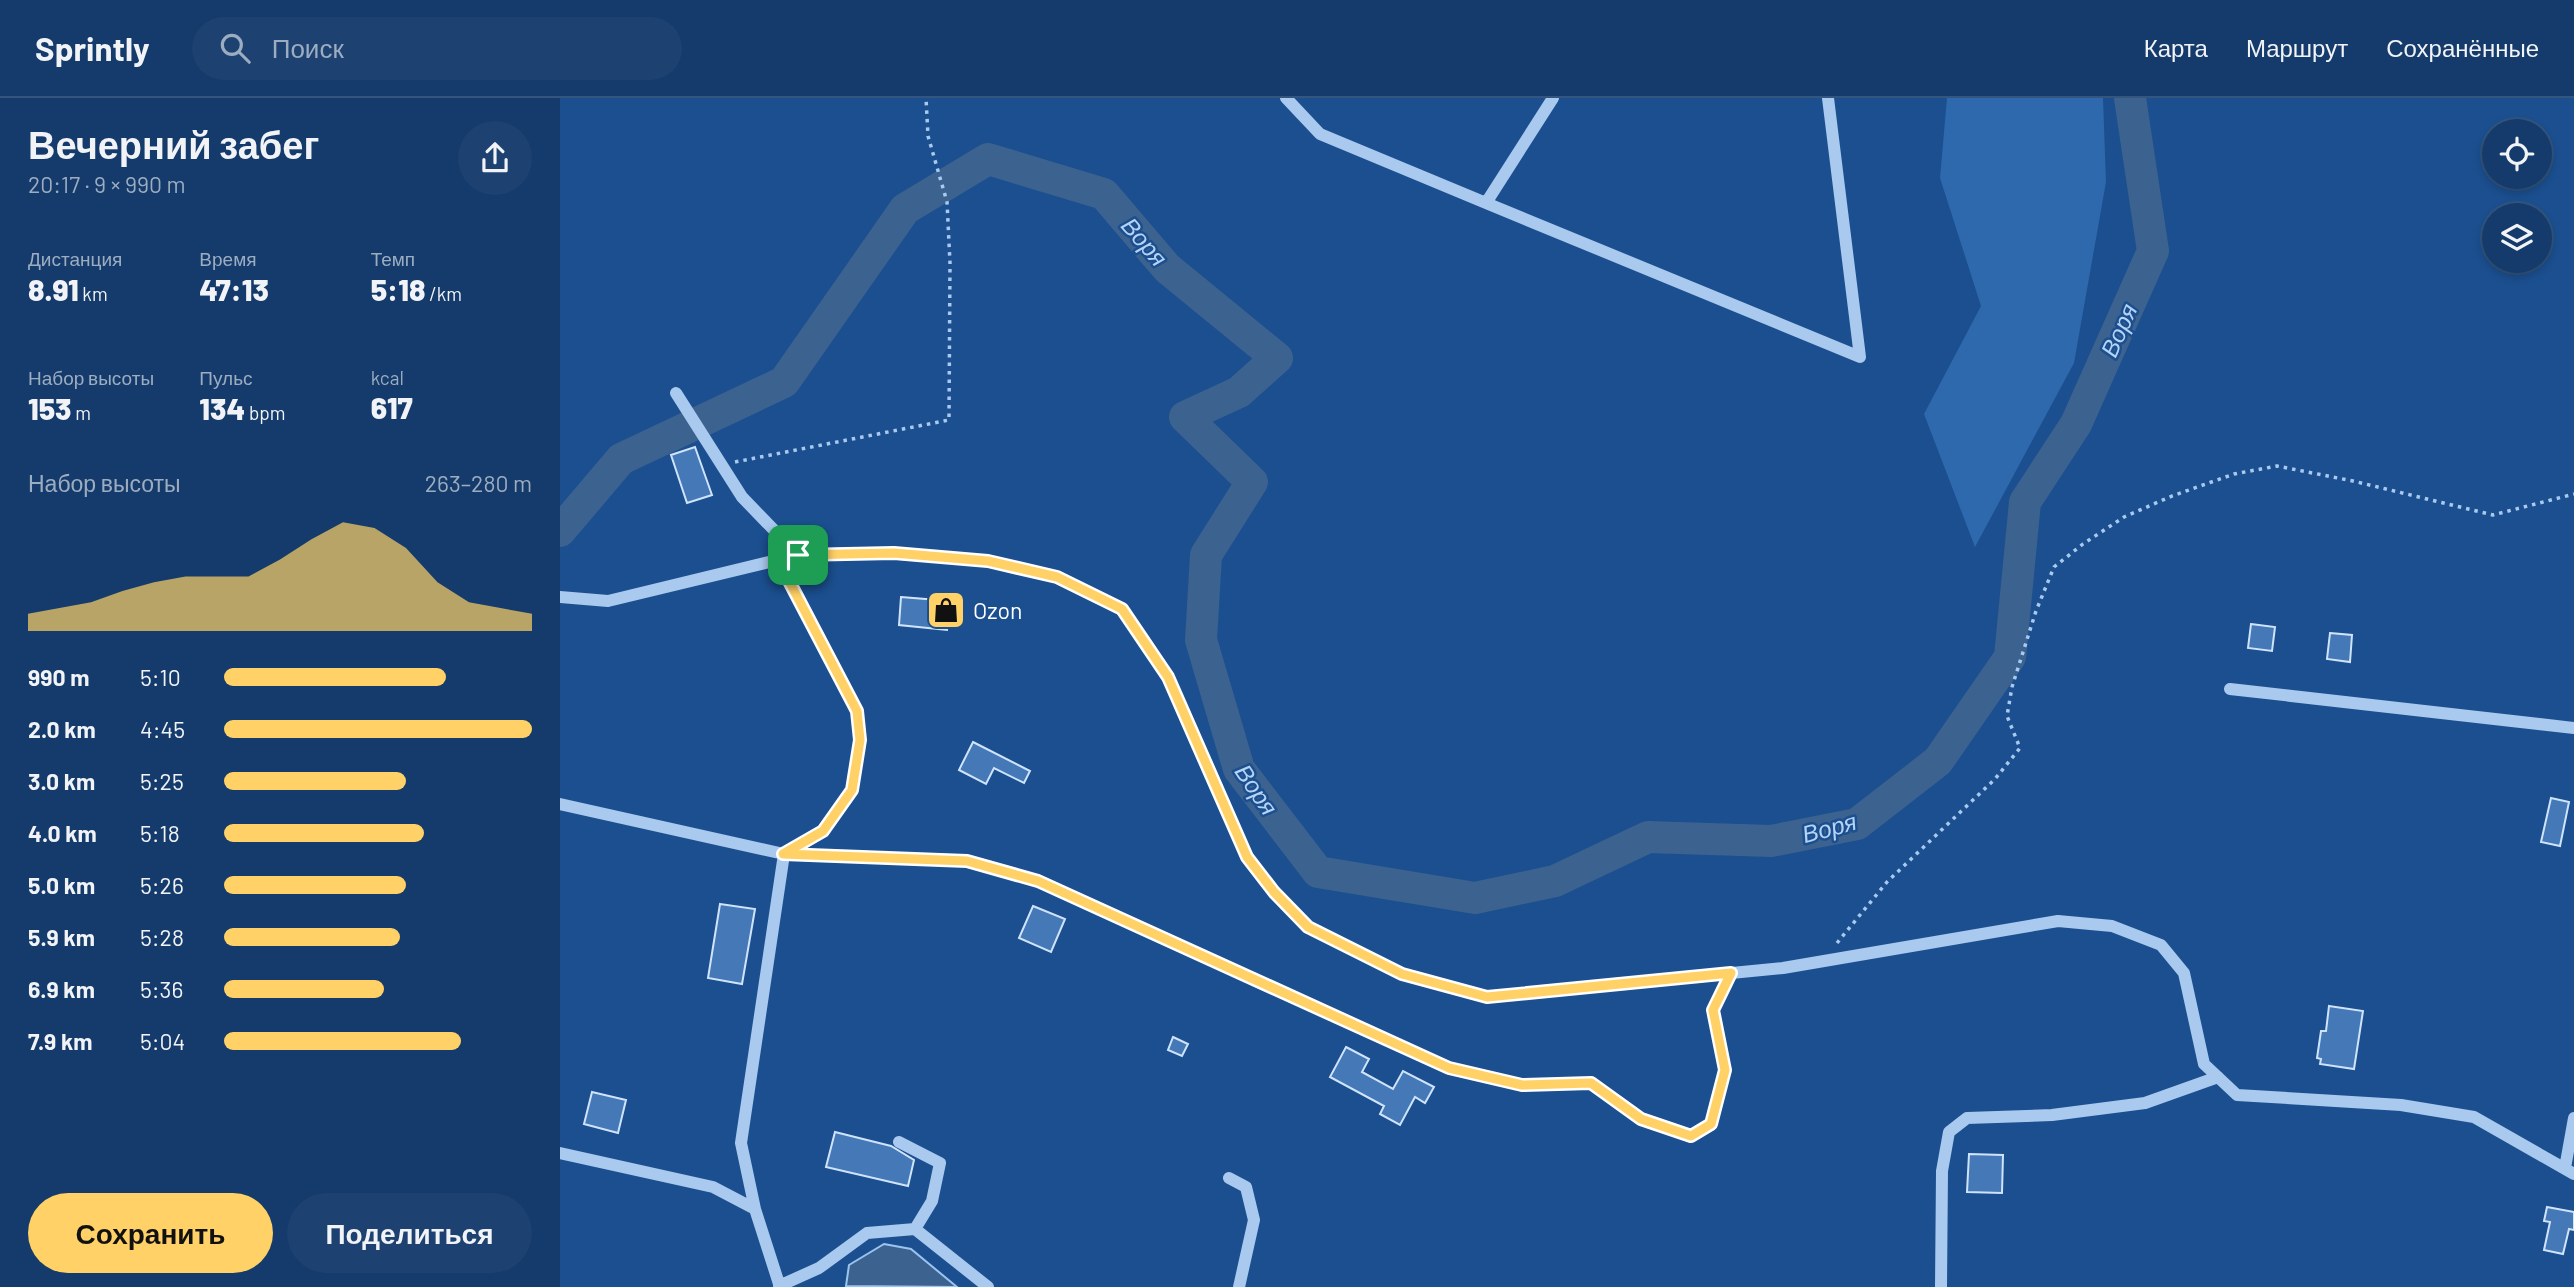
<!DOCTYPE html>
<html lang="ru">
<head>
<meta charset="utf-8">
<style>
  :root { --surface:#143b6b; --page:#1d4271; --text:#f1f3f6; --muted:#9dadc1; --line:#33557e; --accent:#ffd166 }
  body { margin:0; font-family:Barlow,sans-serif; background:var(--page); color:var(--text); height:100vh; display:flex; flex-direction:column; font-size:26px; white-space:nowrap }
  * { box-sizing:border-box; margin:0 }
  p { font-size:23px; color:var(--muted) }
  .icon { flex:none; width:38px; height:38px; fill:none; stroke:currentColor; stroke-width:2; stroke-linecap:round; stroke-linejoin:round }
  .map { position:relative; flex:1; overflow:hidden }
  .sheet { display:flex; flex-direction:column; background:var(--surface); width:560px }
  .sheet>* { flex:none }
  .fabs { position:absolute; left:1922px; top:21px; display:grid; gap:14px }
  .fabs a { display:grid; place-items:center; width:70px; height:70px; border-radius:50%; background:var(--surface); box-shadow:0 4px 10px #0003,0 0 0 2px var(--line); font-size:35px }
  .pin { position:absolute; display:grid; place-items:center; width:60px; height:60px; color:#fff; margin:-30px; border-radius:14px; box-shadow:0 4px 10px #0006 }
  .round { display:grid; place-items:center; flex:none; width:74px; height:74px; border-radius:37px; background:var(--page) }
  .summary { display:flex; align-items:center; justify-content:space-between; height:119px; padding:0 28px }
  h1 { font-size:38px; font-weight:800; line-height:52px }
  .stats { display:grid; grid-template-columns:repeat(3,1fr); gap:10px; height:119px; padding:7px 28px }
  .stats div { display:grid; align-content:center }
  .stats b { font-size:30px; font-weight:800 }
  .stats small { font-size:19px; font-weight:400 }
  .stats p { font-size:19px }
  .chart { height:196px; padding:14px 28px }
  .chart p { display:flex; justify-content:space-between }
  .chart svg { width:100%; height:126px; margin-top:7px; fill:var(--accent); opacity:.7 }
  .button { display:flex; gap:14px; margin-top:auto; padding:14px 28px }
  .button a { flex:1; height:80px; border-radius:42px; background:var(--accent); color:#111; font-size:28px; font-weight:800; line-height:80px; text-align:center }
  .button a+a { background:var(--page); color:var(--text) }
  ul { padding:0 28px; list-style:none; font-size:23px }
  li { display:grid; grid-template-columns:112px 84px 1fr; align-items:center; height:52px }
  li i { height:18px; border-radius:9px; background:var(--accent) }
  header { display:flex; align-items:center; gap:42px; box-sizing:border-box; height:98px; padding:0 35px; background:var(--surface); border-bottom:2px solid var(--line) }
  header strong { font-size:33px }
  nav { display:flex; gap:38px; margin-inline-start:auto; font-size:24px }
  .search { width:490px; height:63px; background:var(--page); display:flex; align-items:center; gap:18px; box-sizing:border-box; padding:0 24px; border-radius:38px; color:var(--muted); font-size:26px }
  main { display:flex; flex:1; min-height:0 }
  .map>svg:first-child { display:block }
  .green { fill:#2e69ad }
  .water { fill:#3c6290; stroke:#9cc4f0; stroke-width:2 }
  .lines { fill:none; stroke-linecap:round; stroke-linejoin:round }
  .river { stroke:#3c6290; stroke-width:32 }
  .building { fill:#4478b7; stroke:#cfe3fa; stroke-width:2 }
  .path { stroke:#a9c9ee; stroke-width:3.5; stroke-dasharray:3.5 5; stroke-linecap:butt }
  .minor { stroke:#a9c9ee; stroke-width:12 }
  .route-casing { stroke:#fff; stroke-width:14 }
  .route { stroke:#ffd166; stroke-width:9 }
  .labels { text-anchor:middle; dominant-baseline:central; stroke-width:5; stroke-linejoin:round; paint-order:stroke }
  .poi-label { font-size:23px; fill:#fff; stroke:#1b4f8f; text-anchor:start }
  .water-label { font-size:24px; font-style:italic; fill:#b5d3f5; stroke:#1b4f8f }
</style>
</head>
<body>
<header>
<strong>Sprintly</strong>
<div class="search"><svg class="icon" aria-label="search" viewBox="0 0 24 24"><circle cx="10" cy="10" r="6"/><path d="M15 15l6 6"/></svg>Поиск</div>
<nav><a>Карта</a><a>Маршрут</a><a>Сохранённые</a></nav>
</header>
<main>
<section class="sheet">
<div class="summary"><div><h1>Вечерний забег</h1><p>20:17 · 9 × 990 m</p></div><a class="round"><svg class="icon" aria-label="share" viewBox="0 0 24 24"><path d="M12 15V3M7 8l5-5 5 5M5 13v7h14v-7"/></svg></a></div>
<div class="stats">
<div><p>Дистанция</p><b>8.91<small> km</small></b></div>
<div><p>Время</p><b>47:13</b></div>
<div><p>Темп</p><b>5:18<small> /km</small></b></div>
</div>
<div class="stats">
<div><p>Набор высоты</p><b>153<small> m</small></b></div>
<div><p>Пульс</p><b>134<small> bpm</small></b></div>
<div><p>kcal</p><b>617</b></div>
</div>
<div class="chart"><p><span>Набор высоты</span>263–280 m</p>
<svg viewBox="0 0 160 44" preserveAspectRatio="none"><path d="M0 44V38L10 36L20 34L30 30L40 27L50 25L60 25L70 25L80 19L90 12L100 6L110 8L120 15L130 27L140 34L150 36L160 38V44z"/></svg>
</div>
<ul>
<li><b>990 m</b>5:10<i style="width:72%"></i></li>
<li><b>2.0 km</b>4:45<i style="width:100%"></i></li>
<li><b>3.0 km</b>5:25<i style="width:59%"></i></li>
<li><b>4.0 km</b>5:18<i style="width:65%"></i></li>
<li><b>5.0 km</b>5:26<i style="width:59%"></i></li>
<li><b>5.9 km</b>5:28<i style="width:57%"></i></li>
<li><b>6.9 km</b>5:36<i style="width:52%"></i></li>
<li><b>7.9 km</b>5:04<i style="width:77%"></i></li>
</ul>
<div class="button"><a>Сохранить</a><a>Поделиться</a></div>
</section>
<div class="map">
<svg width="2014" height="1189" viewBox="0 0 2014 1189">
  <rect width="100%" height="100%" fill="#1b4f8f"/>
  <path class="green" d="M1387,0H1543L1546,84L1514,265L1415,449L1364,316L1421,208L1380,80Z"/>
  <path class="water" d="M324,1146L351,1151L397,1189L286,1188L289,1167Z"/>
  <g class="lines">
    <path class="river" d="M0,433L61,361L224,284L345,111L428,61L544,96L607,170L717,260L679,294L625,319L692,384L646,457L641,542L679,671L758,774L915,800L995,783L1088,739L1211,743L1297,726L1378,663L1450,559L1465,404L1516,326L1593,153L1570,0"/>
  </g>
  <path class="building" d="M135,349L152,397L127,405L111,357Z
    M341,499L390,503L387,532L339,527Z
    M1691,526L1715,529L1712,553L1688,550Z
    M1770,535L1792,537L1790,564L1767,561Z
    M413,644L470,673L464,685L434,670L426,686L399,672Z
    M1991,700L2009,704L2000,748L1981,744Z
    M160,806L195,811L182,886L148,880Z
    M473,808L505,821L491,854L459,840Z
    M1769,908L1803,913L1794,971L1760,966L1761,961L1757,960L1761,933H1766Z
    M613,939L628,946L622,958L608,952Z
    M786,949L809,961L802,974L833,991L843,973L874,989L865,1005L855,999L840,1027L820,1016L824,1008L770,979Z
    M32,994L66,1002L58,1035L24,1026Z
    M275,1034L331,1048L354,1062L348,1088L266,1069Z
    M1409,1056L1443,1057L1442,1095L1407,1094Z
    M1987,1109L2014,1114V1132L2009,1131L2003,1156L1984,1152L1990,1124L1984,1123Z"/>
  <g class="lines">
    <path class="path" d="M175,364L389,322L390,165L387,104L368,38L366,0
      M1277,845L1327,784L1435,681L1460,650L1447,618L1452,589L1476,513L1494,469L1523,446L1564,419L1612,398L1674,376L1717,368L1793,383L1933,417L2014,396"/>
    <path class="minor" d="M726,0L760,36L926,105L993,0
      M926,105L1300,259L1268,0
      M116,295L182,399L238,457
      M218,462L297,613L300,642L292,692L263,733L224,756L407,763L479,783L889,970L962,987L1031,985L1081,1021L1131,1038L1151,1026L1165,972L1153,912L1171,875
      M0,499L48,503L238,457L334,455L428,463L497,479L562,511L608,579L687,759L714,794L748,829L842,876L927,899L1223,870L1498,823L1552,828L1601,847L1624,875L1644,966L1677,997L1841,1007L1914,1019L2014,1076
      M1670,591L2014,630
      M0,706L224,756L181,1045L195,1111L220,1189
      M0,1055L153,1089L195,1111
      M2005,1070L2014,1020
      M669,1080L686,1089L694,1122L679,1189
      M355,1131L428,1189
      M219,1188L259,1170L307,1135L355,1131L372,1103L380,1065L339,1044
      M1381,1189L1382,1073L1389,1034L1407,1020L1492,1017L1585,1005L1658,979"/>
  </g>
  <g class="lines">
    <defs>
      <path id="route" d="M334,455L428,463L497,479L562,511L608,579L687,759L714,794L748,829L842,876L927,899L1171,875L1153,912L1165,972L1151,1026L1131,1038L1081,1021L1031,985L962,987L889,970L478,783L407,763L223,756L263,733L292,692L300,642L297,613L218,462L238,457Z"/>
    </defs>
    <use href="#route" class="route-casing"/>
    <use href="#route" class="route"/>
  </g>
  <defs>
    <symbol id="shop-square" viewBox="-11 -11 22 22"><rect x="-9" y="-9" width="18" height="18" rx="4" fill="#ffd166" stroke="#1b4f8f"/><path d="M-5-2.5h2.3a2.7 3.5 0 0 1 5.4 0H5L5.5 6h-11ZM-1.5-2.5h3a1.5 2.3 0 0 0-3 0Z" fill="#111"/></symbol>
  </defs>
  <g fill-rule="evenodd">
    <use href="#shop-square" x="364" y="490" width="44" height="44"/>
  </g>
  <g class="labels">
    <g class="poi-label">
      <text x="413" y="512">Ozon</text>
    </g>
    <g class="water-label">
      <text transform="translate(585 143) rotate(49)">Воря</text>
      <text transform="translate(1558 232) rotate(-66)">Воря</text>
      <text transform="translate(697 691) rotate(56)">Воря</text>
      <text transform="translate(1269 729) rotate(-15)">Воря</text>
    </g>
  </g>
</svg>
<div class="fabs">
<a><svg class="icon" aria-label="locate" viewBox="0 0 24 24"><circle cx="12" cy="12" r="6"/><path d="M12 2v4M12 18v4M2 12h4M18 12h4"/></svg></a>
<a><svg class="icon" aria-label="layers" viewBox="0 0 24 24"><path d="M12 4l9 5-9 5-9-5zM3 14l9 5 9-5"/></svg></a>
</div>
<div class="pin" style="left:238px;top:457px;background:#1e9e55"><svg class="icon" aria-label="arrive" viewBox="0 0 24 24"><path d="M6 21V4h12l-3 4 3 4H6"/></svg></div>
</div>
</main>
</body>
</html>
